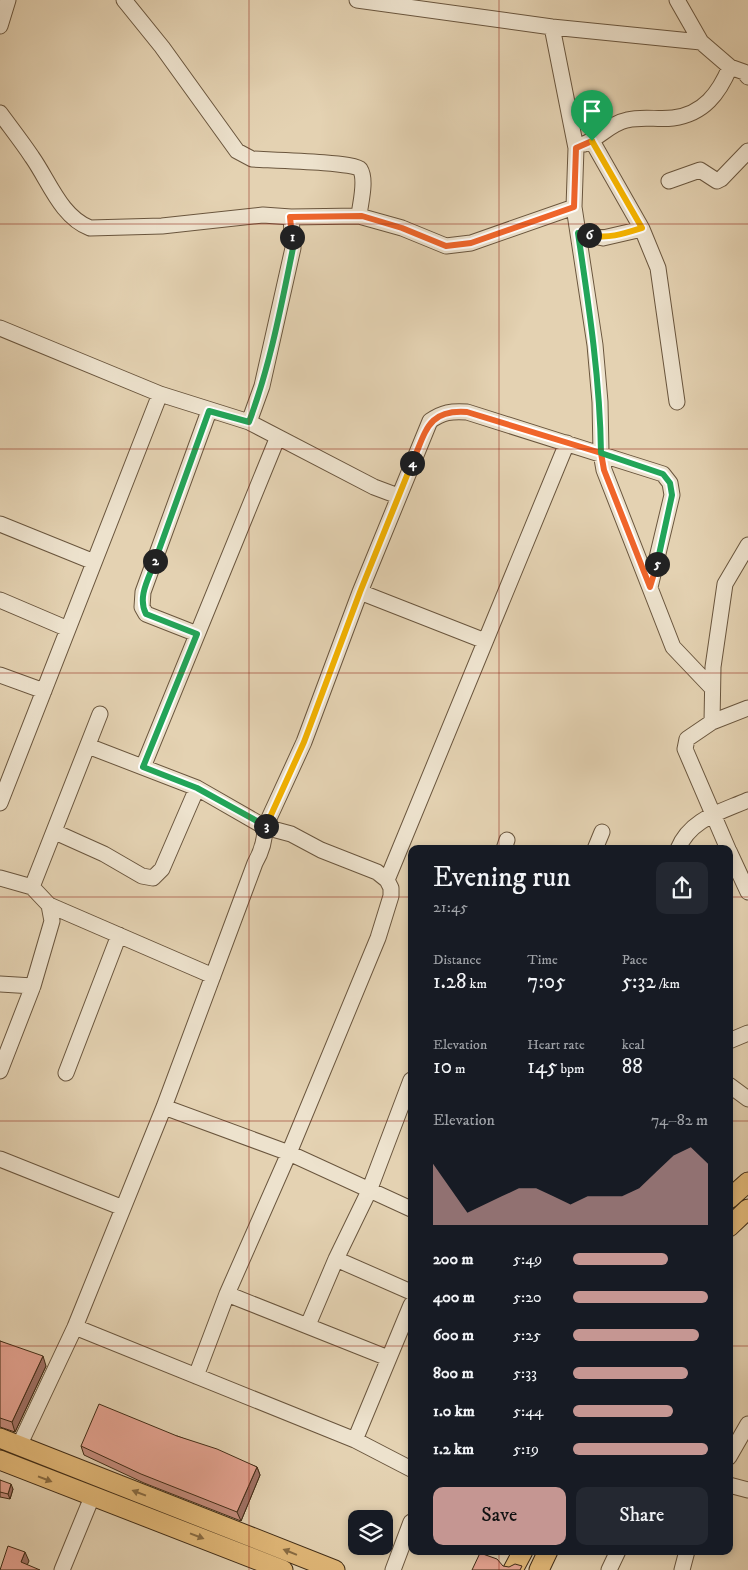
<!DOCTYPE html>
<html lang="en">
<head>
<meta charset="utf-8">
<style>
  :root { --surface:#171b24; --page:#242831; --text:#f1f3f6; --muted:#9ea1a6; --accent:#c59692 }
  body { margin:0; font-family:"IM FELL DW Pica",serif; background:var(--page); color:var(--text); height:100vh; display:flex; flex-direction:column; font-size:19px; white-space:nowrap }
  * { box-sizing:border-box; margin:0 }
  p { font-size:16px; color:var(--muted) }
  .icon { flex:none; width:28px; height:28px; fill:none; stroke:currentColor; stroke-width:2; stroke-linecap:round; stroke-linejoin:round }
  .map { position:relative; flex:1; overflow:hidden }
  .side { position:absolute; left:408px; top:845px; width:325px; height:710px; display:flex; flex-direction:column; background:var(--surface); border-radius:10px; box-shadow:0 2px 8px #0003 }
  .side>* { flex:none }
  .controls { position:absolute; left:348px; top:1510px; display:grid; gap:10px }
  .controls a { display:grid; place-items:center; width:45px; height:45px; border-radius:10px; background:var(--surface); box-shadow:0 2px 8px #0003; font-size:25px }
  .pin { position:absolute; display:grid; place-items:center; width:42px; height:42px; color:#fff; margin:-51px -21px; border-radius:50% 50% 50% 0; rotate:-45deg; box-shadow:0 0 5px #0007 }
  .pin .icon { rotate:45deg }
  .km { position:absolute; width:25px; height:25px; margin:-12px; border-radius:50%; background:#222; color:#fff; font-size:14px; line-height:25px; text-align:center }
  .round { display:grid; place-items:center; flex:none; width:52px; height:52px; border-radius:10px; background:var(--page) }
  .overview { display:flex; align-items:center; justify-content:space-between; height:85px; padding:0 25px }
  h1 { font-size:28px; font-weight:600; line-height:38px }
  .stats { display:grid; grid-template-columns:repeat(3,1fr); gap:8px; height:85px; padding:5px 25px }
  .stats div { display:grid; align-content:center }
  .stats b { font-size:21px; font-weight:600 }
  .stats small { font-size:14px; font-weight:400 }
  .stats p { font-size:14px }
  .chart { height:140px; padding:10px 25px }
  .chart p { display:flex; justify-content:space-between }
  .chart svg { width:100%; height:90px; margin-top:5px; fill:var(--accent); opacity:.7 }
  .action { display:flex; gap:10px; margin-top:auto; padding:10px 25px }
  .action a { flex:1; height:58px; border-radius:10px; background:var(--accent); color:#111; font-size:20px; font-weight:600; line-height:58px; text-align:center }
  .action a+a { background:var(--page); color:var(--text) }
  ul { padding:0 25px; list-style:none; font-size:16px }
  li { display:grid; grid-template-columns:80px 60px 1fr; align-items:center; height:38px }
  li i { height:12px; border-radius:6px; background:var(--accent) }
  .map>svg:first-child { display:block }
  .lines { fill:none; stroke-linecap:round; stroke-linejoin:round }
  .minor-casing { stroke:#6a563e; stroke-width:17 }
  .major-casing { stroke:#412d17; stroke-width:21 }
  .minor { stroke:#ede2cd; stroke-width:15 }
  .major { stroke:#e2b979; stroke-width:19 }
  .wall { fill:#c48c7d; stroke:#412d17 }
  .shaded-wall { fill:#a07266; stroke:#412d17 }
  .building { fill:#e4a391; stroke:#412d17 }
  .oneway { fill:#896c43 }
  .split-1-casing { stroke:#fff; stroke-width:10 }
  .split-2-casing { stroke:#fff; stroke-width:10 }
  .split-3-casing { stroke:#fff; stroke-width:10 }
  .split-4-casing { stroke:#fff; stroke-width:10 }
  .split-5-casing { stroke:#fff; stroke-width:10 }
  .split-6-casing { stroke:#fff; stroke-width:10 }
  .split-7-casing { stroke:#fff; stroke-width:10 }
  .split-1 { stroke:#f0652b; stroke-width:6 }
  .split-2 { stroke:#22a559; stroke-width:6 }
  .split-3 { stroke:#22a559; stroke-width:6 }
  .split-4 { stroke:#f5b400; stroke-width:6 }
  .split-5 { stroke:#f0652b; stroke-width:6 }
  .split-6 { stroke:#22a559; stroke-width:6 }
  .split-7 { stroke:#f5b400; stroke-width:6 }
  .grid { fill:none; stroke:#8f2418; stroke-width:1; stroke-opacity:0.55 }
</style>
</head>
<body>
<div class="map">
<svg width="748" height="1570" viewBox="0 0 748 1570">
  <rect width="100%" height="100%" fill="#e4d2b2"/>
  <filter id="stains"><feTurbulence type="fractalNoise" baseFrequency=".004" numOctaves="4"/><feColorMatrix values="0 0 0 0 .2 0 0 0 0 .09 0 0 0 0 .02 0 0 0 .5 -.17"/></filter>
  <radialGradient id="worn" r=".72"><stop offset=".6" stop-color="#630" stop-opacity="0"/><stop offset="1" stop-color="#630" stop-opacity=".3"/></radialGradient>
  <g class="lines">
    <defs>
      <path id="minor" d="M124,0L162,47L237,151L252,159C266,160 355,162 360,169C367,180 360,204 359,216
        M357,0L552,27L701,42
        M677,0L701,42L730,67L744,72L748,77
        M0,26L8,0
        M552,27L576,148L574,207L595,345L600,402L601,453L604,470L673,647L712,688
        M0,113C11,128 22,142 32,157C49,181 61,217 90,228L162,226L263,215L291,217L359,216L402,228L446,246L471,243L574,207
        M592,141L642,229L658,268L677,402
        M584,144C599,138 611,123 627,120C643,116 658,120 673,118C704,114 719,93 730,67
        M669,181L700,170L717,181L721,179L748,151
        M291,217L293,248L262,386L249,422L374,487L398,496
        M578,233L603,238L642,229
        M0,328L160,394L249,422
        M0,524L94,562
        M360,592L485,641
        M0,600L68,629
        M197,634L146,614L142,607L143,592L209,411
        M0,675L44,691
        M712,722L713,667L725,584L748,545
        M88,746L197,788L265,827L291,834L321,850L377,872L387,880L391,888V896L378,938L289,1153L227,1294L196,1376
        M143,767L277,439
        M0,803L160,394
        M55,832L104,854L142,876L153,878L162,869L197,788
        M504,849L507,840
        M595,849L602,832
        M678,849C690,819 721,812 748,800
        M728,849L685,749L687,739L712,722L748,708
        M729,851L748,892
        M0,878L32,887
        M387,880L567,443
        M49,905L213,976
        M0,984L33,986
        M729,1041L748,1033
        M0,1071L33,986L52,921L49,905L32,887L100,714
        M66,1073L119,935
        M411,1080L369,1191L336,1259L411,1292
        M729,1085L748,1099
        M164,1107L289,1153L411,1209
        M0,1159L123,1208
        M227,1294L388,1358
        M308,1325L336,1259
        M75,1327L355,1440L411,1469
        M355,1440L411,1305
        M19,1446L75,1327L164,1107L255,863C262,851 265,841 265,827L304,742L360,592L430,421C443,412 451,411 467,412L663,474L670,483L672,495L650,587
        M729,1457L748,1424
        M729,1485L748,1490
        M62,1570L92,1497
        M393,1570L411,1522
        M609,1570L618,1551
        M682,1570L687,1551"/>
      <path id="major" d="M729,1199L748,1182
        M729,1227L748,1209
        M0,1438L335,1570
        M0,1460L283,1570
        M513,1570L523,1551
        M539,1570L548,1551"/>
    </defs>
    <use href="#minor" class="minor-casing"/>
    <use href="#major" class="major-casing"/>
    <use href="#minor" class="minor"/>
    <use href="#major" class="major"/>
  </g>
  <path class="wall" d="M0,1341L46,1366L15,1432L0,1427Z
    M177,1436L257,1467L260,1475L241,1521L144,1483L84,1455L81,1446Z
    M0,1480L13,1489L10,1499L0,1497Z"/>
  <path class="shaded-wall" d="M43,1356L46,1366L15,1432L12,1422Z
    M257,1467L260,1475L241,1521L237,1512Z
    M11,1484L13,1489L10,1499L8,1494Z
    M25,1552L29,1561L25,1570L21,1562Z"/>
  <path class="building" d="M0,1341L43,1356L12,1422L0,1418Z
    M99,1404L177,1436L217,1449L257,1467L237,1512L141,1474L81,1446Z
    M0,1480L11,1484L8,1494L0,1492Z
    M8,1546L25,1552L21,1562L40,1570H0Z
    M480,1553L497,1559L503,1566L509,1567L515,1564L522,1566L520,1570H472Z"/>
  <defs><path id="oneway-solid" d="M-6-.8H1V-3.2L6.5 0L1 3.2V.8H-6Z" transform="scale(1.25)"/></defs>
  <g class="oneway">
    <use href="#oneway-solid" transform="translate(45 1479) rotate(21)"/>
    <use href="#oneway-solid" transform="translate(139 1493) rotate(-159)"/>
    <use href="#oneway-solid" transform="translate(197 1536) rotate(21)"/>
    <use href="#oneway-solid" transform="translate(290 1552) rotate(-158)"/>
  </g>
  <g class="lines">
    <defs>
      <path id="split-1" d="M292,237L290,217L362,216L402,228L446,246L471,243L574,207L576,148L592,141"/>
      <path id="split-2" d="M155,561L209,411L249,422C270,366 281,307 293,248L292,237"/>
      <path id="split-3" d="M155,561C149,578 137,597 146,614L197,634L143,767L197,788L266,826"/>
      <path id="split-4" d="M266,826L304,742L360,592L412,463"/>
      <path id="split-5" d="M412,463C426,432 427,409 467,412L601,453L604,470L650,587L657,564"/>
      <path id="split-6" d="M589,235L578,233C589,307 600,379 601,453L663,474L670,483L672,495L657,564"/>
      <path id="split-7" d="M589,235C608,239 623,234 642,228L592,141"/>
    </defs>
    <use href="#split-1" class="split-1-casing"/>
    <use href="#split-2" class="split-2-casing"/>
    <use href="#split-3" class="split-3-casing"/>
    <use href="#split-4" class="split-4-casing"/>
    <use href="#split-5" class="split-5-casing"/>
    <use href="#split-6" class="split-6-casing"/>
    <use href="#split-7" class="split-7-casing"/>
    <use href="#split-1" class="split-1"/>
    <use href="#split-2" class="split-2"/>
    <use href="#split-3" class="split-3"/>
    <use href="#split-4" class="split-4"/>
    <use href="#split-5" class="split-5"/>
    <use href="#split-6" class="split-6"/>
    <use href="#split-7" class="split-7"/>
  </g>
  <path class="grid" d="M249,0V1570M499,0V849M0,224H748M0,449H748M0,673H748M0,897H411M729,897H748M0,1121H411M729,1121H748M0,1346H411M729,1346H748M499,1551V1570"/>
  <rect width="100%" height="100%" filter="url(#stains)"/>
  <rect width="100%" height="100%" fill="url(#worn)"/>
</svg>
<div class="controls">
<a><svg class="icon" aria-label="layers" viewBox="0 0 24 24"><path d="M12 4l9 5-9 5-9-5zM3 14l9 5 9-5"/></svg></a>
</div>
<div class="pin" style="left:592px;top:141px;background:#1e9e55"><svg class="icon" aria-label="arrive" viewBox="0 0 24 24"><path d="M6 21V4h12l-3 4 3 4H6"/></svg></div>
<b class="km" style="left:292px;top:237px">1</b>
<b class="km" style="left:155px;top:561px">2</b>
<b class="km" style="left:266px;top:826px">3</b>
<b class="km" style="left:412px;top:463px">4</b>
<b class="km" style="left:657px;top:564px">5</b>
<b class="km" style="left:589px;top:235px">6</b>
<section class="side">
<div class="overview"><div><h1>Evening run</h1><p>21:45</p></div><a class="round"><svg class="icon" aria-label="share" viewBox="0 0 24 24"><path d="M12 15V3M7 8l5-5 5 5M5 13v7h14v-7"/></svg></a></div>
<div class="stats">
<div><p>Distance</p><b>1.28<small> km</small></b></div>
<div><p>Time</p><b>7:05</b></div>
<div><p>Pace</p><b>5:32<small> /km</small></b></div>
</div>
<div class="stats">
<div><p>Elevation</p><b>10<small> m</small></b></div>
<div><p>Heart rate</p><b>145<small> bpm</small></b></div>
<div><p>kcal</p><b>88</b></div>
</div>
<div class="chart"><p><span>Elevation</span>74–82 m</p>
<svg viewBox="0 0 160 44" preserveAspectRatio="none"><path d="M0 44V14L10 26L20 38L30 34L40 30L50 26L60 26L70 30L80 34L90 30L100 30L110 30L120 26L130 18L140 10L150 6L160 14V44z"/></svg>
</div>
<ul>
<li><b>200 m</b>5:49<i style="width:70%"></i></li>
<li><b>400 m</b>5:20<i style="width:100%"></i></li>
<li><b>600 m</b>5:25<i style="width:93%"></i></li>
<li><b>800 m</b>5:33<i style="width:85%"></i></li>
<li><b>1.0 km</b>5:44<i style="width:74%"></i></li>
<li><b>1.2 km</b>5:19<i style="width:100%"></i></li>
</ul>
<div class="action"><a>Save</a><a>Share</a></div>
</section>
</div>
</body>
</html>
